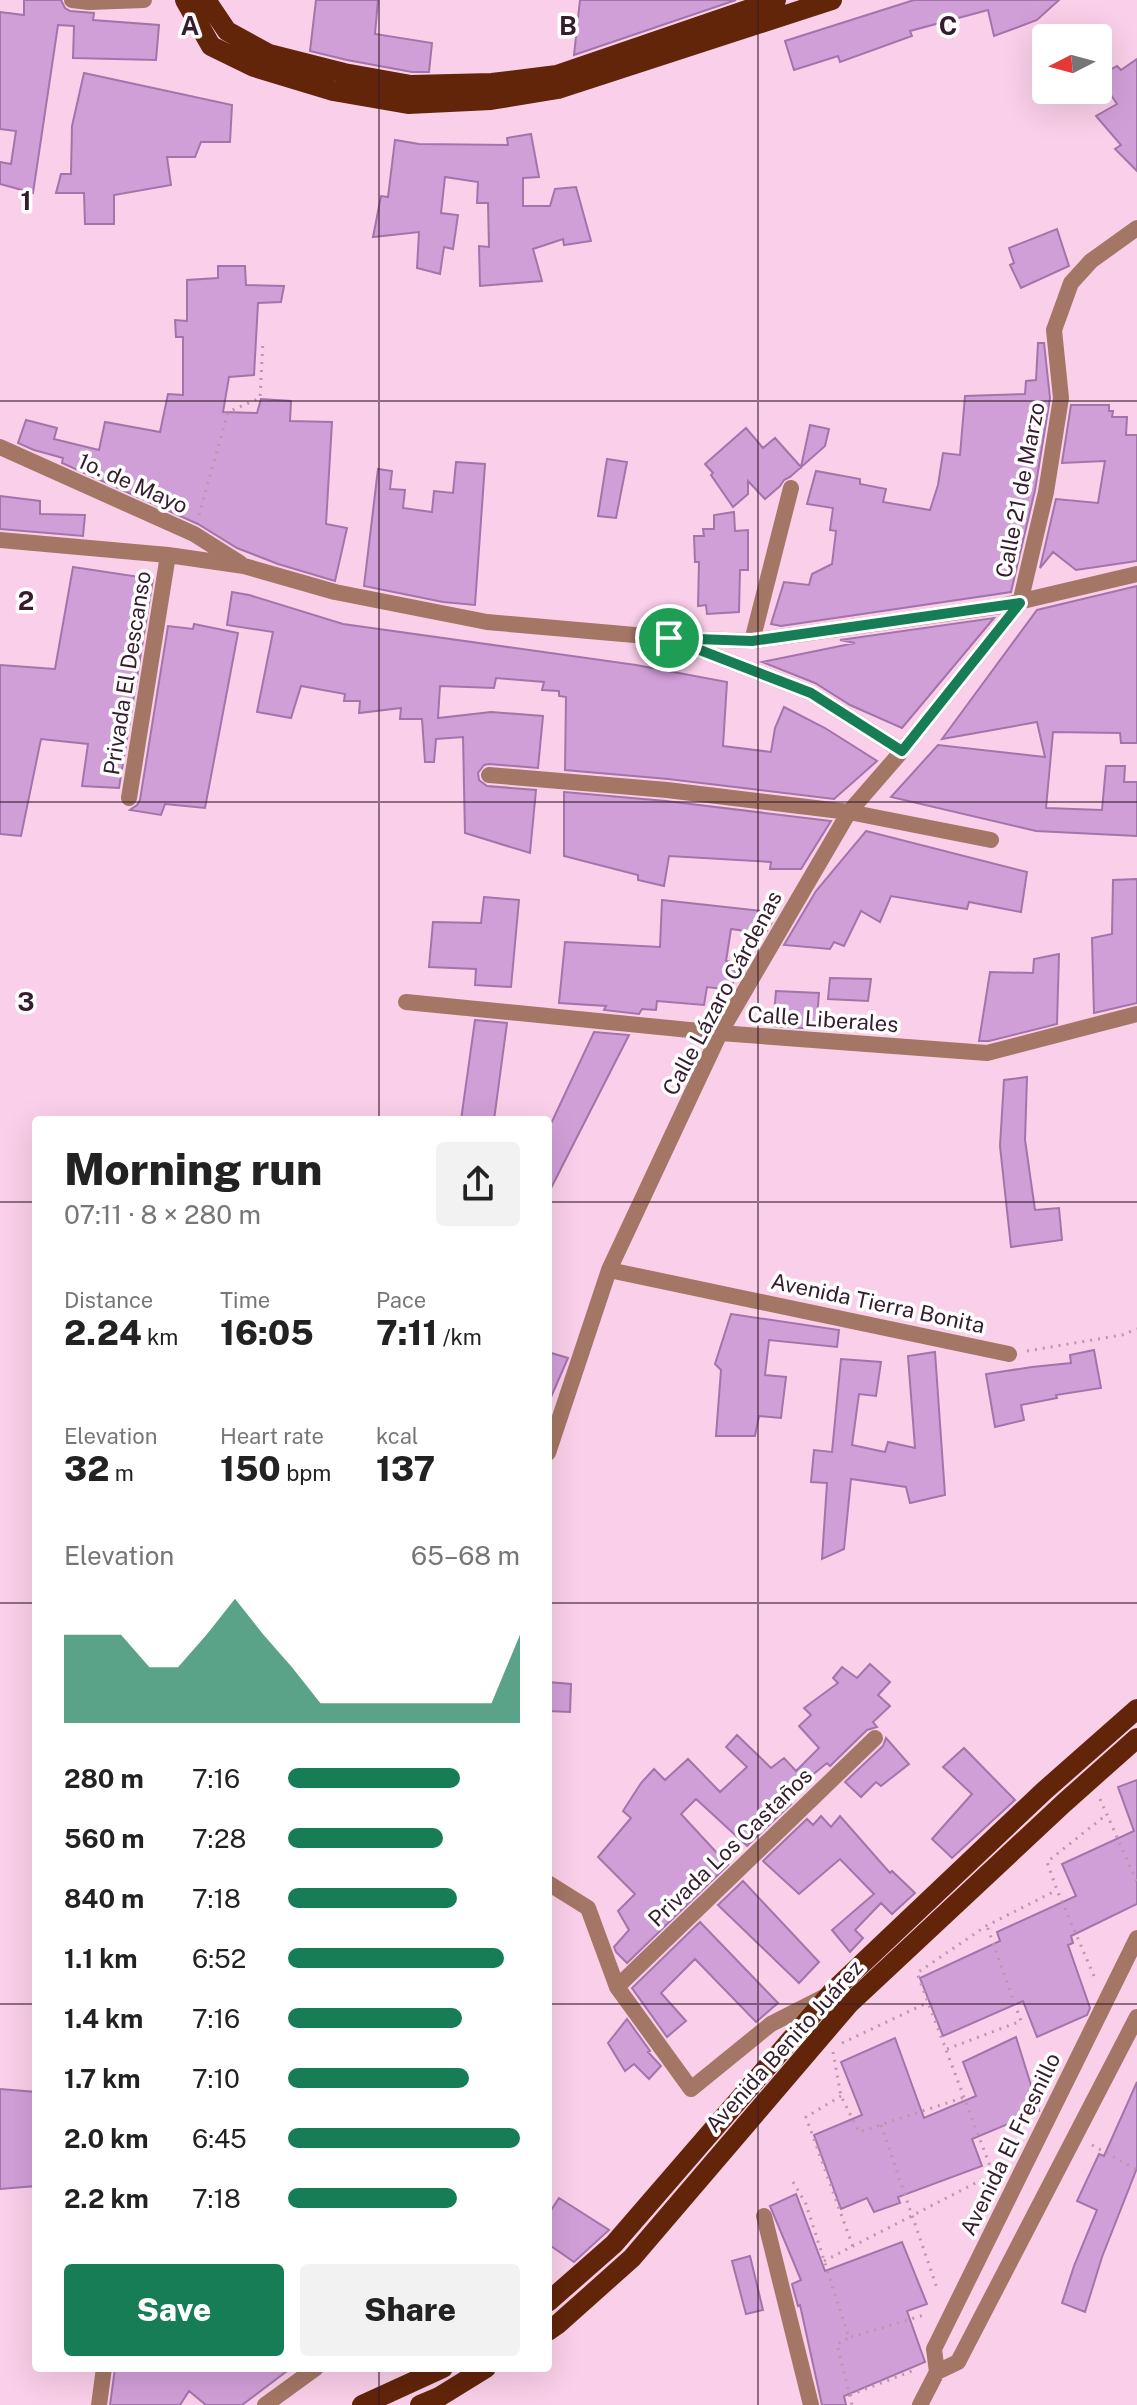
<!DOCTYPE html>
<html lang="en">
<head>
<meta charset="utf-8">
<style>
  :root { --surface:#fff; --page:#f2f2f2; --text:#222; --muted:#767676; --accent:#177d56 }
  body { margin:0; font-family:"Public Sans",sans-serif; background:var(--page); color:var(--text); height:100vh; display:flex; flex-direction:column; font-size:30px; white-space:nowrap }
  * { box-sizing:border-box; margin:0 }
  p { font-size:26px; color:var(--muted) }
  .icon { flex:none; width:44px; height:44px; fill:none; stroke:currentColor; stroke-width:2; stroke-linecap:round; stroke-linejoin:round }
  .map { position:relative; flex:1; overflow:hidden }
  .details { position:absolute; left:32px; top:1116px; width:520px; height:1256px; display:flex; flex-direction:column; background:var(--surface); border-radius:8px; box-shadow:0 8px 32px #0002 }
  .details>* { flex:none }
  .needle { width:52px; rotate:264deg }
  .fabs { position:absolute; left:1032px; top:24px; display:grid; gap:16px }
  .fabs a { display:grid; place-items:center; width:80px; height:80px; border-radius:8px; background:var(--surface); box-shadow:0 8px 32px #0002; font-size:40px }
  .pin { position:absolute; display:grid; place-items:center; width:68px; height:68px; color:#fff; margin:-34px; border:4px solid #fff; border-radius:50%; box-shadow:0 2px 8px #0007 }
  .round { display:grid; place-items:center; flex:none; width:84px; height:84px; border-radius:8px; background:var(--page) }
  .overview { display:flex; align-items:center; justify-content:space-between; height:136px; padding:0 32px }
  h1 { font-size:44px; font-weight:800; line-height:60px }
  .stats { display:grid; grid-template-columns:repeat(3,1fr); gap:12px; height:136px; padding:8px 32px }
  .stats div { display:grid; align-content:center }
  .stats b { font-size:34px; font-weight:800 }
  .stats small { font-size:22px; font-weight:400 }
  .stats p { font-size:22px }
  .chart { height:224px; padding:16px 32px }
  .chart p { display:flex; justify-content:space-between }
  .chart svg { width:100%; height:144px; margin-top:8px; fill:var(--accent); opacity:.7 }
  .cta { display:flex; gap:16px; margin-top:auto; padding:16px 32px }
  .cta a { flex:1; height:92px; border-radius:8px; background:var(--accent); color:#fff; font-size:32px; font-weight:800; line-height:92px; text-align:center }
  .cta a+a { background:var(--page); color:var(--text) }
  ul { padding:0 32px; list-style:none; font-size:26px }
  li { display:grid; grid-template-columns:128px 96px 1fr; align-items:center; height:60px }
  li i { height:20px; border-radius:10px; background:var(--accent) }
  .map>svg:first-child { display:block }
  .building { fill:#d19fd8; stroke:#a374aa; stroke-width:2 }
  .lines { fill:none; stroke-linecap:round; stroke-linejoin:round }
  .path { stroke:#bb96ad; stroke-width:3; stroke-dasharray:2 6; stroke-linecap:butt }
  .minor { stroke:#a47665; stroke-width:16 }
  .primary { stroke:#62250a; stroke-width:20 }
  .route-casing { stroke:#fff; stroke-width:16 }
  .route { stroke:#177d56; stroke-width:10 }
  .grid { fill:none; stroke:#361c2d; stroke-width:2; stroke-opacity:0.55 }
  .labels { text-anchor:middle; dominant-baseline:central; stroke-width:7; stroke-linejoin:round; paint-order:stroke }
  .street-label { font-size:22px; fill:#361c2d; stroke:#fff }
  .grid-label { font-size:26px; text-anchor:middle; font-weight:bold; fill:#361c2d; stroke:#fff; stroke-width:7; stroke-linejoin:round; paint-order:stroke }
</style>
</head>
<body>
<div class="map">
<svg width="1137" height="2405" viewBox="0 0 1137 2405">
  <rect width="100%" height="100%" fill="#facfe9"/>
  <path class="building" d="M24,0H61L65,8L70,11L94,13L93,20L159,25L156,60L73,58L74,26L58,25L33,193L0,184V162L11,164L16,131L0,129V12L24,15Z
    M316,0H378L375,34L432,43L429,72H412L347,60L310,51Z
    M580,0H736L574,55Z
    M914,0H1059L1037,20L994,36L988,10L910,31L912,36L840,62L838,56L794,70L785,41Z
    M1137,59V171L1115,149L1121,145L1096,116L1117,104L1098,76L1117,66L1121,70Z
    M84,73L232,105L230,142H201L195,157H167L171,185L114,195V224H85L84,193H56L61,174H71L72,126Z
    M531,134L539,177L523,178V206H550L555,189L576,187L591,241L564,245L563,239L533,249L542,281L480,286L479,246L489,247L488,203H477L478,182L445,177L441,213L458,215L453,249L444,247L440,274L417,268L419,232L373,237L381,196L388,197L395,140L419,144L508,145L507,138Z
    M1057,229L1069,266L1021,288L1010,265L1014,263L1009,248Z
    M218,266H245L246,285L284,286L281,302L258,303L254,375L229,377L223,412L257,413L261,399L291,401L290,421L332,422L326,524L347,528L335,581L278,564L237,548L198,524L62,463L63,458L34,450L18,443L26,420L57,428L54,439L99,450L105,422L160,432L168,394L183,395V337H176L175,320L187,321V280L218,278Z
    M1038,343H1044L1050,398L1035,490L1011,592L781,626L771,624L784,582L809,585L812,574L832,564L836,531L830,530L833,508L807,504L816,471L860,479V484L886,489L883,502L930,510L938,485L943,453L960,455L965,396L1025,394L1026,381L1036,380Z
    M1071,405H1109V411H1113L1112,417H1127L1126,435H1137V561L1076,570L1053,552L1040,568L1056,499L1098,503L1105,461L1062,463Z
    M810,425L829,429L825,446L790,477L784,480L780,486L765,499L748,481V494L733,507L711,475L713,473L705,464L746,428L763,448L775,438L801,467Z
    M607,459L627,462L616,518L598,516Z
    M456,462L485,464L475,605L443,602L364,586L378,469L392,471L390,489L405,490L403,508L432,512L434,491L453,493Z
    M0,496L40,501V514L85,515L83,536L0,529Z
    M734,512L735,531L748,530V570H740L739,612L707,614L706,605L698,606L699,562H695L694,536H704L703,529H714V515Z
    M73,567L153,579L119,788L82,786L88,744L41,739L21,836L0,834V665L55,669Z
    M1137,586V743H1121L1120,733L1053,732L1046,808L1102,810L1106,766H1125L1124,782H1137V836L1036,831L891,797L938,745L1045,757L1037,722L942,739L1037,610Z
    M232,592L249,595L343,624L636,665L727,682L723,746L771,752L775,728L784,707L825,728L877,761L834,799L668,779L565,770L566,697L559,696V691L542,690L544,682L496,678L494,688L440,686L438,718L491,712L543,716L538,768L489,764L484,765L478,773L479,780L487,786L536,790L530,853L465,833L463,737L436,739L434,762H425L422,719H400L401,708L359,713L360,701H344L345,694L301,686L291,718L257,712L273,632L227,625Z
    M994,618L902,728L850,705L815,683L762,662L855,643L840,640Z
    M194,624L238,633L205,808L165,804L161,815L130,810L137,805L140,800L168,626L193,629Z
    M564,792L666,801L831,821L801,869H770L771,862L669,856L664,886L638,880V875L564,856Z
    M866,831L1027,872L1021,912L969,902L967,909L891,896L880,922L861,911L844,946L834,942L830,949L784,945L816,891Z
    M1137,879V1003L1094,1013L1092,938L1112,934L1113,880Z
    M484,897L519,900L511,987L475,985L476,969L429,967L433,922L481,923Z
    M662,900L771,912L767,918L772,922L765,934L731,929L726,961L736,963L732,990L707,987L704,1005L657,1001L656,1010L642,1009L639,1014L604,1010L606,1006L559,1003L565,942L660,947Z
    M1059,954L1057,1024L989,1041H979L990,972L1033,973L1034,959Z
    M830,978L871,979L868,1001L828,999Z
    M776,991L819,993L816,1029L773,1026Z
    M475,1020L507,1023L494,1120H461Z
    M594,1032L629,1035L548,1194V1130Z
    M1027,1077L1025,1140L1035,1210L1059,1208L1062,1240L1011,1247L1000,1146L1004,1080Z
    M731,1314L839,1330L837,1347L769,1340L765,1375L786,1377L781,1418L759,1416L755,1436H716L721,1370L715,1364Z
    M1094,1350L1101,1388L1056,1395L1057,1398L1021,1405L1024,1420L995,1427L986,1374L1032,1367L1071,1363L1070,1355Z
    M548,1352L568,1358L548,1404Z
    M935,1352L945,1495L910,1503L906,1487L851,1479L844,1549L822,1559L827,1483L811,1482L814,1450L832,1452L841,1359L881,1362L876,1396L859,1394L852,1445L885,1452L888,1442L915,1448L908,1356Z
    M870,1664L890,1682L878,1695L890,1706L873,1722L877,1727L867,1730L830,1766L827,1763L805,1781L808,1784L789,1802L791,1804L747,1846L696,1799L681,1814L728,1865L627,1963L616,1952L614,1947L629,1930L618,1911L635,1894L598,1857L631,1818L623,1811L641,1783L654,1769L665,1780L688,1759L720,1792L747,1767L726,1747L737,1735L771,1768L784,1758L796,1771L819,1748L799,1726L811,1715L804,1708L838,1683L833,1678L842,1667L857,1678Z
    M548,1682L571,1684L570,1712L548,1711Z
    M886,1738L909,1764L881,1786L876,1782L861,1797L845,1782L883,1746Z
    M964,1748L1015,1800L952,1858L932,1839L972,1794L943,1767Z
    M1137,1780V1904L1071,1936L1073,1943L1068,1945L1090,2008L1087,2015L1037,2037L1023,2001L943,2036L920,1978L1000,1941L997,1932L1076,1896L1062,1864L1134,1831L1118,1787Z
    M821,1816L831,1827L840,1816L890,1873L892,1871L915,1893L892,1914L881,1903L855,1930L863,1938L850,1952L832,1930L874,1894L840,1859L799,1894L763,1861L807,1819L813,1825Z
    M743,1881L819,1962L799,1983L718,1905Z
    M700,1922L778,2003L756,2022L695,1959L661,1993L686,2021L667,2037L632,1988Z
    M627,2019L650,2051L648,2052L661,2066L649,2079L634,2064L625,2071L608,2043Z
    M1016,2037L1039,2111L972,2139L982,2166L898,2197L900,2203L874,2212L867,2198L841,2209L814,2135L862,2115L841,2062L895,2038L924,2118L976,2096L963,2062Z
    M1137,2082V2168L1102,2257L1085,2312L1062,2303L1074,2266L1097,2210L1077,2201L1099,2154L1104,2156Z
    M0,2089L36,2092V2186L0,2189Z
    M796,2194L825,2271L902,2242L927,2304L907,2311L925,2362L844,2396L846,2405H822L800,2305L798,2306L792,2284L801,2280L770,2206Z
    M559,2198L609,2230L574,2262L548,2244V2215Z
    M750,2256L763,2310L746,2314L732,2261Z
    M115,2368H291L242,2405H206L189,2391L180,2405H110Z"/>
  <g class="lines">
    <path class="path" d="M199,515L228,412L260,398L263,340
      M1027,1351L1122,1335L1137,1329
      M1100,1799L1137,1882
      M1094,1976L1057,1890L1047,1862L1106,1815
      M842,2043L929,2002
      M947,2049L1021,2021L987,1926
      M833,2052L841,2096L859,2132L965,2097
      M841,2096L806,2117L853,2247
      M881,2125L937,2288
      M1092,2145L1137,2170
      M793,2182L806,2204L849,2338L837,2344L852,2405
      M824,2261L993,2174L917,1973L986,1926L1057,1890
      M851,2337L924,2315
      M850,2395L912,2371"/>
    <path class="minor" d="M72,0L89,2L144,0
      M0,447L194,534L240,563
      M0,540L168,555L244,566L335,592L487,622L669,638L752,641L1001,606L1137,574
      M752,641L791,488
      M682,643L811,693L902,751
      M489,775L667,790L849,812L991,840
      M129,798L168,555
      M406,1002L720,1033L987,1053L1137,1014
      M609,1270L1009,1354
      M548,1453L609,1270L720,1033L849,812L902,751L1020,603L1046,492L1061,398L1054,330L1071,283L1091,261L1137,228
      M548,1883L588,1908L617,1987L691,2089L771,2024L826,1996
      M617,1987L875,1738
      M764,2216L811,2405
      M937,2372L958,2362L1137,2017
      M99,2405L104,2368
      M265,2405L316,2368
      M920,2405L937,2372L934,2349L1137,1938"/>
    <path class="primary" d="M185,0L211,46L254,67L333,91L408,104L491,100L558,89L832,0
      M206,0L227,31L269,54L344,73L411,85L492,83L557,75L776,0
      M548,2302L614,2244L832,1992L1044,1791L1137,1709
      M548,2331L558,2324L632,2258L849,2004L1064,1803L1137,1738
      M362,2405L443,2368
      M420,2405L439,2397L486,2368"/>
  </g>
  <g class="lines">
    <defs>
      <path id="route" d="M1020,603L902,751L811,693L669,638L752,641Z"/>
    </defs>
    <use href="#route" class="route-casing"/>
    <use href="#route" class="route"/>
  </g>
  <path class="grid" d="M379,0V1120M758,0V2405M0,401H1137M0,802H1137M0,1202H36M548,1202H1137M0,1603H36M548,1603H1137M0,2004H36M548,2004H1137M379,2368V2405"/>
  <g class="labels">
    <g class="street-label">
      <text transform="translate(133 483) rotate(24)">1o. de Mayo</text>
      <text transform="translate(1020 490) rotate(-79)">Calle 21 de Marzo</text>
      <text transform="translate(127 673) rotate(-81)">Privada El Descanso</text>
      <text transform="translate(722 993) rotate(-62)">Calle Lázaro Cárdenas</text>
      <text transform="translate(823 1019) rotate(4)">Calle Liberales</text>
      <text transform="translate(878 1303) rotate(12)">Avenida Tierra Bonita</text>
      <text transform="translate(730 1847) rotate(-44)">Privada Los Castaños</text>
      <text transform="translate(784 2046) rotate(-48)">Avenida Benito Juárez</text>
      <text transform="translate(1010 2144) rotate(-64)">Avenida El Fresnillo</text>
    </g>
  </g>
  <g class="grid-label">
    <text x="190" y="35">A</text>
    <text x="568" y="35">B</text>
    <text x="948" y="35">C</text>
    <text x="26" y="210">1</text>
    <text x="26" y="610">2</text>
    <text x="26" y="1011">3</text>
  </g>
</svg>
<div class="fabs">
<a><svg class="needle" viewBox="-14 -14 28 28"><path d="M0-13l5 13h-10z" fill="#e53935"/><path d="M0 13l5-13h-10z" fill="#767676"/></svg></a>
</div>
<div class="pin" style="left:669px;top:638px;background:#1e9e55"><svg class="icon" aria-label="arrive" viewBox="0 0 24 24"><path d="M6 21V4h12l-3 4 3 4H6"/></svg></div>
<section class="details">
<div class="overview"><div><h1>Morning run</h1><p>07:11 · 8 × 280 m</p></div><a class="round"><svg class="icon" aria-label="share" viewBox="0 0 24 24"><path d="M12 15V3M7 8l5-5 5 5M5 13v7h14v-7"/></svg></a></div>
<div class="stats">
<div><p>Distance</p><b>2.24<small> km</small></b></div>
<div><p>Time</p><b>16:05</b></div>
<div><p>Pace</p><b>7:11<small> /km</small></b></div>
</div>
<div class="stats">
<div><p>Elevation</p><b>32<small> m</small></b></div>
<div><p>Heart rate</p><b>150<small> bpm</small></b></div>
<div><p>kcal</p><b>137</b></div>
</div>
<div class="chart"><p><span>Elevation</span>65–68 m</p>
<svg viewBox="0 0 160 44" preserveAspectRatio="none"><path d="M0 44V17L10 17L20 17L30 27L40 27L50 17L60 6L70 17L80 27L90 38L100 38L110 38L120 38L130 38L140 38L150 38L160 17V44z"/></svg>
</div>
<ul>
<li><b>280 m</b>7:16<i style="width:74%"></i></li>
<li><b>560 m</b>7:28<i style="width:67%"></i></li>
<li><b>840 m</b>7:18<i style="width:73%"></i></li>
<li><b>1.1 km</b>6:52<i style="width:93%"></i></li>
<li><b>1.4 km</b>7:16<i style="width:75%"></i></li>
<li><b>1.7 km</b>7:10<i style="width:78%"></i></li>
<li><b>2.0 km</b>6:45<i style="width:100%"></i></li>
<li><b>2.2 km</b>7:18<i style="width:73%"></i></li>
</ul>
<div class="cta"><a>Save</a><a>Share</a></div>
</section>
</div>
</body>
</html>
